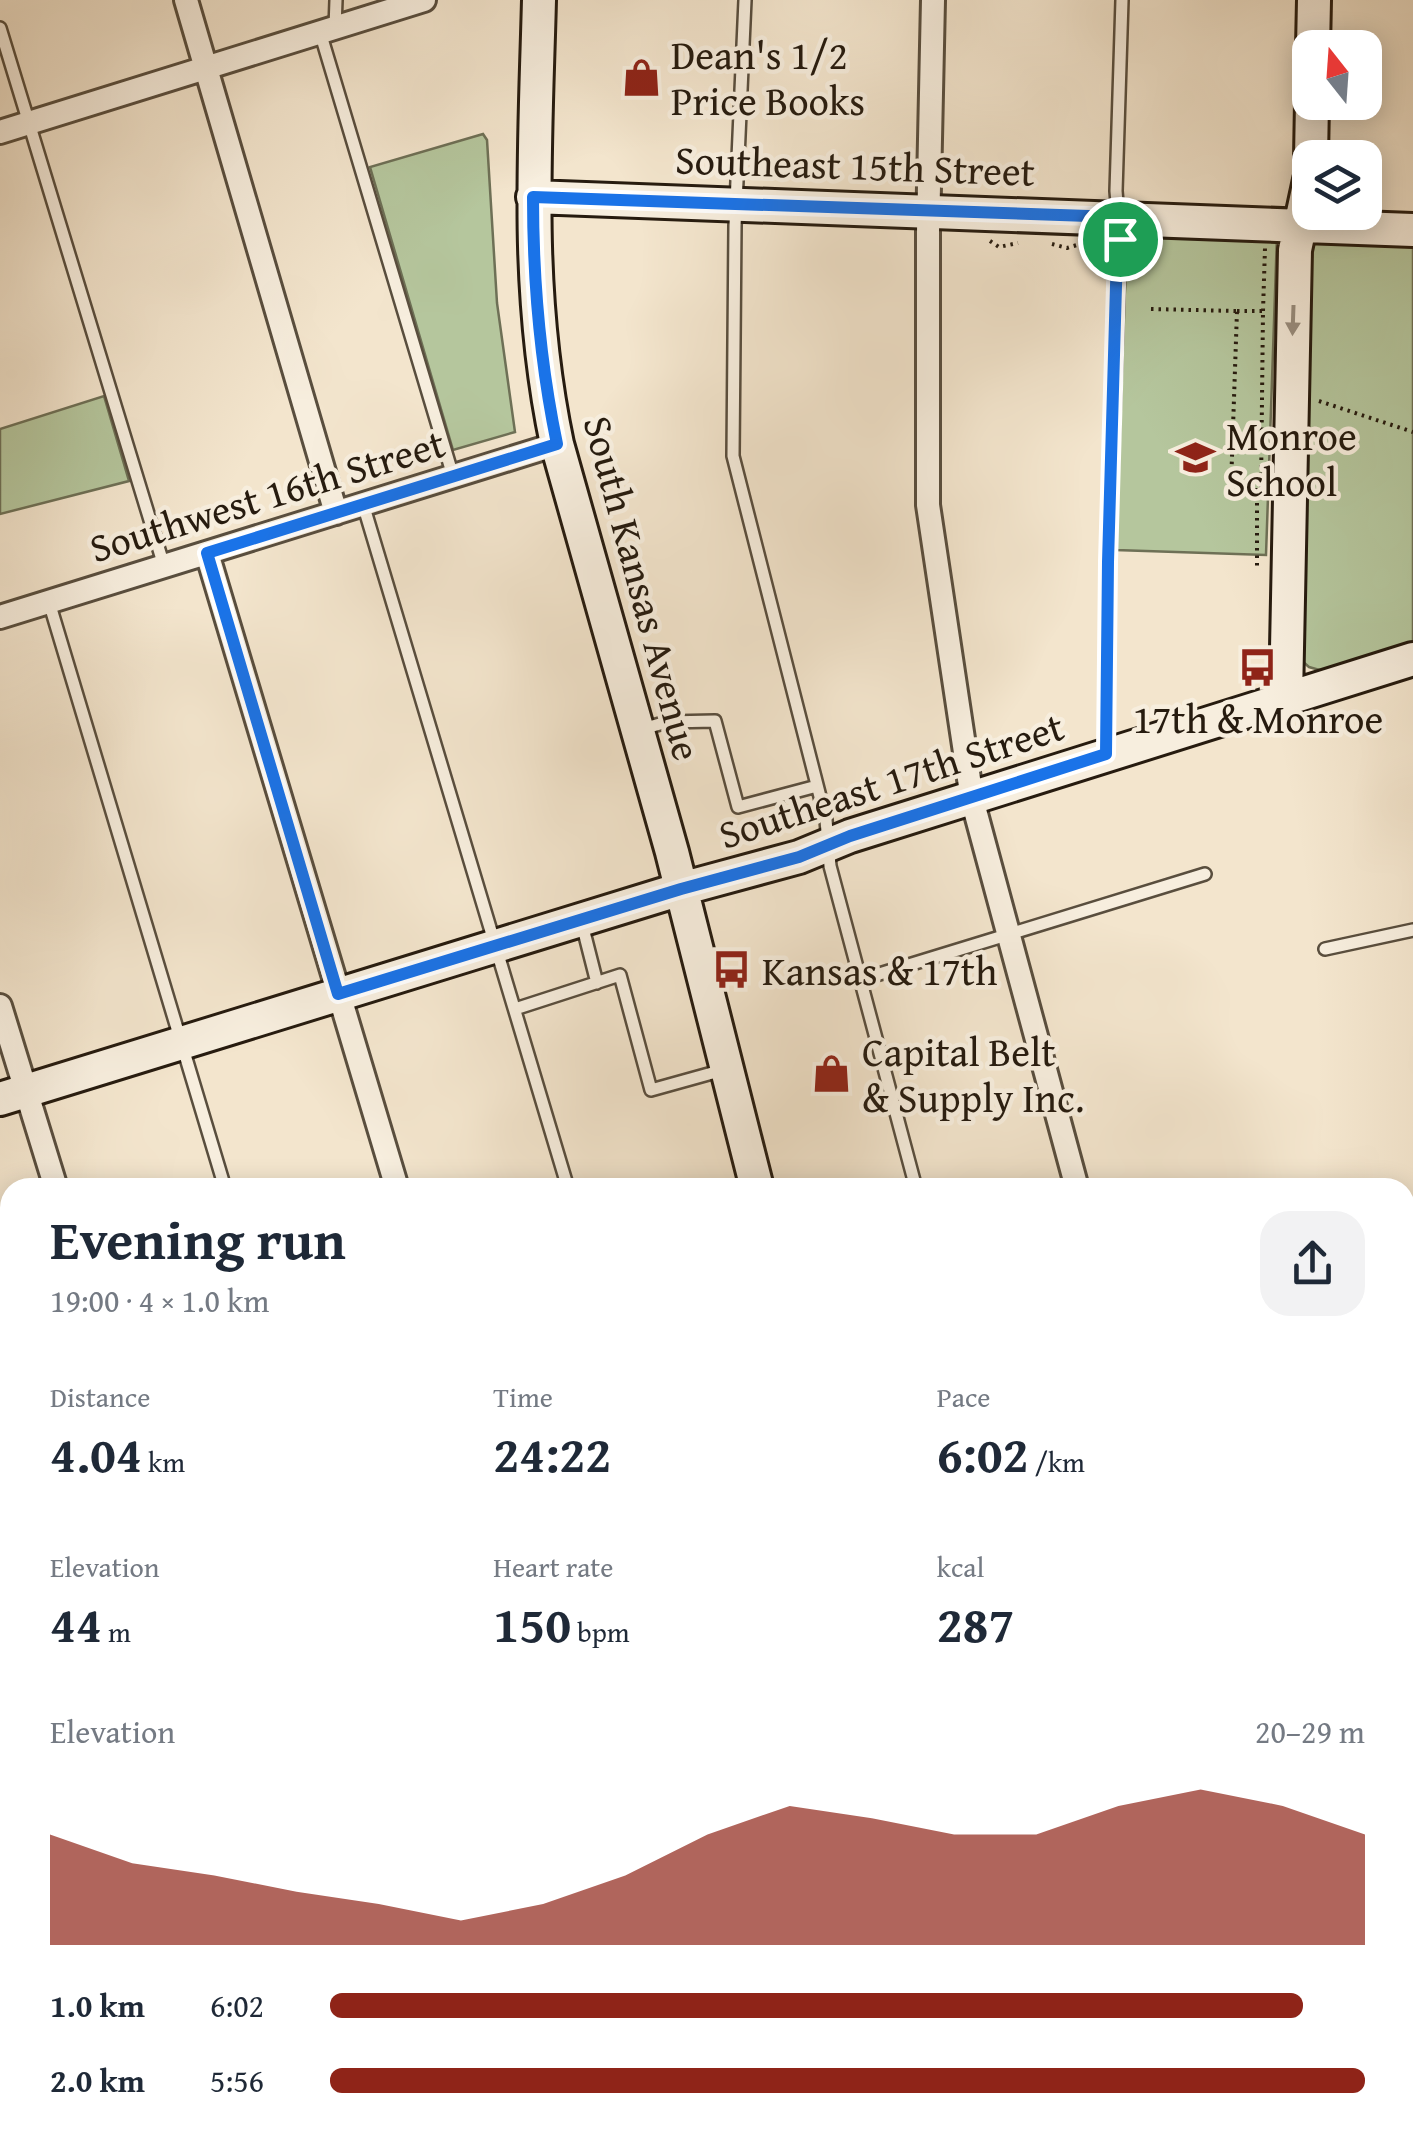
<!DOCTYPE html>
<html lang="en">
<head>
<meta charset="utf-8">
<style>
  :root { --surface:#fff; --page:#f2f2f3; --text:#1f2937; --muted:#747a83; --accent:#8f2418 }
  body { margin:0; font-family:"Gentium Book Plus",serif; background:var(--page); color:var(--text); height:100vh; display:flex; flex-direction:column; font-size:38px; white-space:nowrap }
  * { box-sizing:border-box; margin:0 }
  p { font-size:32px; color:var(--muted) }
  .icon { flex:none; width:55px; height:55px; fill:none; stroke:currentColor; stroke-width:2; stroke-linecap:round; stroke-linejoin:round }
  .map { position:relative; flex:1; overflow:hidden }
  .details { position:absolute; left:0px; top:1178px; width:1415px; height:962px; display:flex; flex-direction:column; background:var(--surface); border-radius:30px 30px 0 0; box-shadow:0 5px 25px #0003 }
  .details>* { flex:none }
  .needle { width:65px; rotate:343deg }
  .controls { position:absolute; left:1292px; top:30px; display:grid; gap:20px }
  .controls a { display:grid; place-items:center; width:90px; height:90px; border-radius:20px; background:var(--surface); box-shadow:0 5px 25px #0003; font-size:50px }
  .pin { position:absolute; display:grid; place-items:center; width:85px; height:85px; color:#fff; margin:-42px; border:5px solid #fff; border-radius:50%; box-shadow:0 2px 10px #0007 }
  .round { display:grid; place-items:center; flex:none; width:105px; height:105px; border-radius:30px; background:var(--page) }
  .headline { display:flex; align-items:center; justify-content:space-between; height:170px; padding:0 50px }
  h1 { font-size:55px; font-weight:700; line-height:75px }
  .metrics { display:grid; grid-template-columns:repeat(3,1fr); gap:15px; height:170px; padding:10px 50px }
  .metrics div { display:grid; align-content:center }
  .metrics b { font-size:50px; font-weight:700 }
  .metrics small { font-size:28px; font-weight:400 }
  .metrics p { font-size:28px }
  .chart { height:280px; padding:20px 50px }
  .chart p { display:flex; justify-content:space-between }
  .chart svg { width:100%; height:180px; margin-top:10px; fill:var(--accent); opacity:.7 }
  ul { padding:0 50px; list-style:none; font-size:32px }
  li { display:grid; grid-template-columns:160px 120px 1fr; align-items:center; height:75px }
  li i { height:25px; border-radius:12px; background:var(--accent) }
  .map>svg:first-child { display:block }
  .green { fill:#b5c69d; stroke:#6e7056; stroke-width:2.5 }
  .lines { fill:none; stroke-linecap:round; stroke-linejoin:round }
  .lane-casing { stroke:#594e3e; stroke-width:16 }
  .street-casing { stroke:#594e3e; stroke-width:28 }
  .secondary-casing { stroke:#261b0f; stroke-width:38 }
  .primary-casing { stroke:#261b0f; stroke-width:42 }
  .path { stroke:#261b0f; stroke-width:4; stroke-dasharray:2.5 5; stroke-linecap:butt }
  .lane { stroke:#f7eede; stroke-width:11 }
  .street { stroke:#f7eede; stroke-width:22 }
  .secondary { stroke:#f7eede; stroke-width:32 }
  .primary { stroke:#f3e5cd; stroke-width:38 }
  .oneway { fill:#998f81 }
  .route-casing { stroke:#fff; stroke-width:20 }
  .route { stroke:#1a73e8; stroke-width:12 }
  .labels { text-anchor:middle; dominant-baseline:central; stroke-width:9; stroke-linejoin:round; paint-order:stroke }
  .poi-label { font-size:40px; fill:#261b0f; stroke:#f7eede; text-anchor:start }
  .street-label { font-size:40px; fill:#261b0f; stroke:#f7eede }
</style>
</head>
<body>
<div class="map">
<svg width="1413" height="2138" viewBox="0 0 1413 2138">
  <rect width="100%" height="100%" fill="#f3e5cd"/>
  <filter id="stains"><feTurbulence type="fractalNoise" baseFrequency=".002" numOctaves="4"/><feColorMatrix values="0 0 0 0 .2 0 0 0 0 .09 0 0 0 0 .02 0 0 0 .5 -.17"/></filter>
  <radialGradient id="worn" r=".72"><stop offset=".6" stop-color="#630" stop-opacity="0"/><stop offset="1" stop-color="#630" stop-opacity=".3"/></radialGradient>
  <path class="green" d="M483,134L487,140L497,303L515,432L453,450L370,167Z
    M1127,230L1277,235L1266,555L1116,550Z
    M1313,238L1413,243V645L1323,671L1309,667L1301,660L1304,250Z
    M104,396L129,481L0,514V429Z"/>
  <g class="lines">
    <defs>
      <path id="lane" d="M745,0L735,226L733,456L826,820L830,866L916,1188
        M0,28L164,566
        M335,28L336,0
        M320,32L453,476
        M363,504L568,1188
        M49,602L225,1188
        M642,729L667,722L715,721L738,807L817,786
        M1106,750L1108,562L1120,239L1116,191L1122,0
        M582,924L597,983
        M1325,949L1413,930
        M863,979L1205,874
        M515,1009L620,975L651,1090L723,1070
        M5,1865L10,1882
        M159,2130L161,2138
        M344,2130L346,2138
        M512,2130L514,2138
        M852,2130L854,2138"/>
      <path id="street" d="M186,0L336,513
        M933,0L928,232V505L972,799L1077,1188
        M0,132L424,0
        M207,553L397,1188
        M0,617L557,444
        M0,1006L56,1188
        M0,1584L10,1581
        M0,2064L10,2061
        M685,2130L687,2138
        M1365,2138L1394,2130"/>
      <path id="secondary" d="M539,0C535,154 525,292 557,444L672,852L757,1188
        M1313,48L1314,0
        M1311,158L1312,102
        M533,197L1413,230
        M1286,698L1295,250L1310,180
        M0,1099L681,889L799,857L850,836L1413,659
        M1003,2130L1005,2138"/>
      <path id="primary" d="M0,2128L3,2138"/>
    </defs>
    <use href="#lane" class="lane-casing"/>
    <use href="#street" class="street-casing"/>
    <use href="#secondary" class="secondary-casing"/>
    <use href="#primary" class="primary-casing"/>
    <path class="path" d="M990,241L999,247L1018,243
      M1052,244L1067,248L1077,245
      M1151,309L1236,311
      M1237,311H1263L1261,488L1231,486Z
      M1263,311L1265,248
      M1319,401L1413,432
      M1257,488V568"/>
    <use href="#lane" class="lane"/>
    <use href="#street" class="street"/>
    <use href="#secondary" class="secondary"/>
    <use href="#primary" class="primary"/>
  </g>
  <defs><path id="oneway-solid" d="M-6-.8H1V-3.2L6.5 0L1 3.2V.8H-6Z" transform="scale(2.5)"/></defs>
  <use class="oneway" href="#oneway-solid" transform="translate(1293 320) rotate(92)"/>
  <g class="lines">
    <defs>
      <path id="route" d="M533,197L1118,217L1108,562L1106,754L850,836L799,857L681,889L338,994L207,553L557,444C540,362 533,281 533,197Z"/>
    </defs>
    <use href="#route" class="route-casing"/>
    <use href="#route" class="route"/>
  </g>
  <defs>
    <symbol id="shop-bare" viewBox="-9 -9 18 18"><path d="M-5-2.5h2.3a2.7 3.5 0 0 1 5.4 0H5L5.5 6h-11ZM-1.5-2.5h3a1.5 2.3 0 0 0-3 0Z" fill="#8f2418" stroke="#f7eede" stroke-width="2.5" paint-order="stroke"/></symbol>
    <symbol id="school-bare" viewBox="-9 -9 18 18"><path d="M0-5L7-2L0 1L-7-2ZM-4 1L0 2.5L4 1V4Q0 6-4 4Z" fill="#8f2418" stroke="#f7eede" stroke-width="2.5" paint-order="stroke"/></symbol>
    <symbol id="bus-bare" viewBox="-9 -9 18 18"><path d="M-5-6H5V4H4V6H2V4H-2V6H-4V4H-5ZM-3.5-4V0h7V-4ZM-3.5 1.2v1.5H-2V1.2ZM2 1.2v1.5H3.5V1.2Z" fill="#8f2418" stroke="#f7eede" stroke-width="2.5" paint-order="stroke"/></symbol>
  </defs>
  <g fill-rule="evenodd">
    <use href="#shop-bare" x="614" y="50" width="55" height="55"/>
    <use href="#school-bare" x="1168" y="430" width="55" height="55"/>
    <use href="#bus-bare" x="1230" y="640" width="55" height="55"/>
    <use href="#bus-bare" x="704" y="942" width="55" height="55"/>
    <use href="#shop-bare" x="804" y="1046" width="55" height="55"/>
  </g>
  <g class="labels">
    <g class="poi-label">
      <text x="671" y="54">Dean's 1/2<tspan x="671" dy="46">Price Books</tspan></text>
      <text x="1226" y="435">Monroe<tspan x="1226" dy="46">School</tspan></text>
      <text x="1258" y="718" text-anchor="middle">17th &amp; Monroe</text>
      <text x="762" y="970">Kansas &amp; 17th</text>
      <text x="862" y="1051">Capital Belt<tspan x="862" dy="46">&amp; Supply Inc.</tspan></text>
    </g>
    <g class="street-label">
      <text transform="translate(855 165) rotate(2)">Southeast 15th Street</text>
      <text transform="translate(267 495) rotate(-17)">Southwest 16th Street</text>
      <text transform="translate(643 588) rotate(75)">South Kansas Avenue</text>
      <text transform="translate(891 780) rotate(-18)">Southeast 17th Street</text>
    </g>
  </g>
  <rect width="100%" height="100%" filter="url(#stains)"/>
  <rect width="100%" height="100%" fill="url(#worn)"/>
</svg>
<div class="controls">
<a><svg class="needle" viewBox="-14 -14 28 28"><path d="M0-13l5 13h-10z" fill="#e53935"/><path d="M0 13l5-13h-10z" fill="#747a83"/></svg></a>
<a><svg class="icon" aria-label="layers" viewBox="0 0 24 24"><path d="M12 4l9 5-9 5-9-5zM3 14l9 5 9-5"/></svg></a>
</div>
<div class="pin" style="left:1120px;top:239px;background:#1e9e55"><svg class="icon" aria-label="arrive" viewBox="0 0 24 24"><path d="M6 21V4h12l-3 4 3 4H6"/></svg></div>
<section class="details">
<div class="headline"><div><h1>Evening run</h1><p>19:00 · 4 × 1.0 km</p></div><a class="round"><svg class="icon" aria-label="share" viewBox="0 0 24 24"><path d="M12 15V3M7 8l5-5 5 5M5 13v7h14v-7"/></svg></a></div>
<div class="metrics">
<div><p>Distance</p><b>4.04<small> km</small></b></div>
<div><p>Time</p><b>24:22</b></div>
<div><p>Pace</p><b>6:02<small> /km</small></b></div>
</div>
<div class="metrics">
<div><p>Elevation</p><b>44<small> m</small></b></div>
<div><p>Heart rate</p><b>150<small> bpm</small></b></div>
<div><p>kcal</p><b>287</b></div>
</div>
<div class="chart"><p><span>Elevation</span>20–29 m</p>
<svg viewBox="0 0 160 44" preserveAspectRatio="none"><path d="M0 44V17L10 24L20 27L30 31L40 34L50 38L60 34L70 27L80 17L90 10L100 13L110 17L120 17L130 10L140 6L150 10L160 17V44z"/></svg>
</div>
<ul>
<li><b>1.0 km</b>6:02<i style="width:94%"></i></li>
<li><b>2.0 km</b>5:56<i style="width:100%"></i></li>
</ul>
</section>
</div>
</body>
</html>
